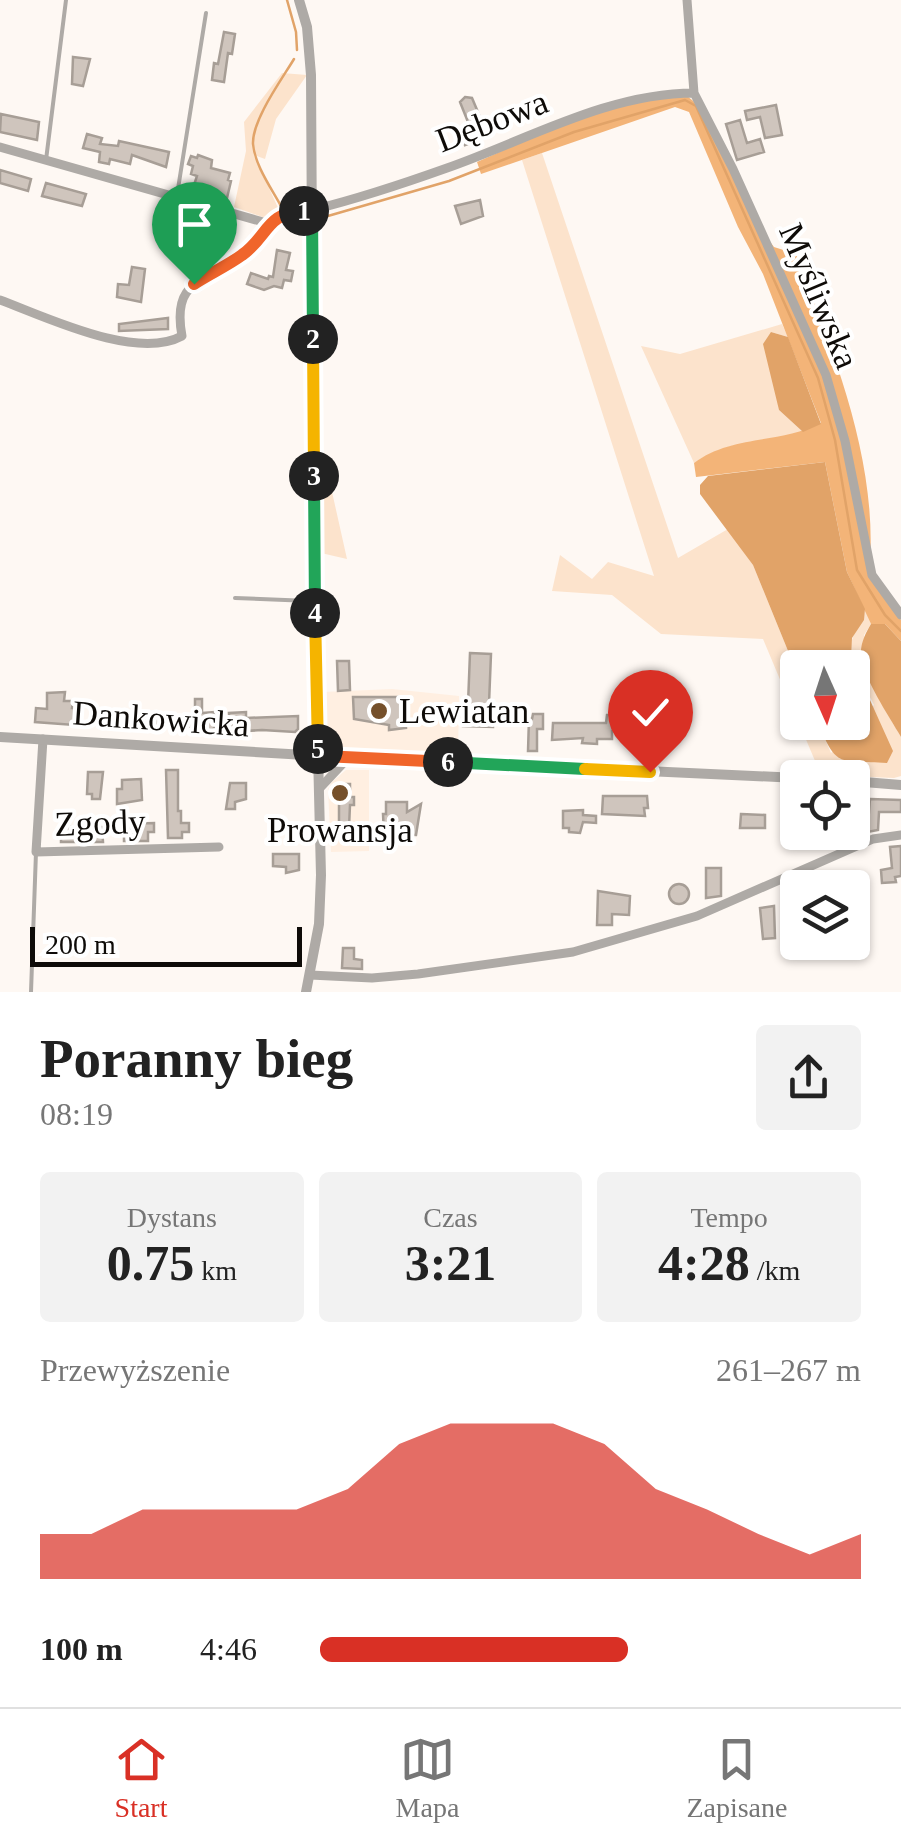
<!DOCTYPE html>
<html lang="pl">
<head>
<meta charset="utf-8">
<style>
  :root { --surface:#fff; --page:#f2f2f2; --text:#222; --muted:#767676; --line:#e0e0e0; --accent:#d93025 }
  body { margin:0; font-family:"Times New Roman",serif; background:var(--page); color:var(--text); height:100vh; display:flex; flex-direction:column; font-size:38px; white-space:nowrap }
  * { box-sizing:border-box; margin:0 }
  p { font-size:32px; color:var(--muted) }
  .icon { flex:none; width:55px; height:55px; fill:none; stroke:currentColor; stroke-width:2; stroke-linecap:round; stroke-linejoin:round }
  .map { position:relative; height:992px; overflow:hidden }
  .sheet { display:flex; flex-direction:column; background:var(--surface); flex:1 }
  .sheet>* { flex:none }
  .needle { width:65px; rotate:177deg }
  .buttons { position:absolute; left:780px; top:650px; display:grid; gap:20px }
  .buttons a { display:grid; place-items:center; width:90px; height:90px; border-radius:10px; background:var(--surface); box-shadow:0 2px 8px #0004; font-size:50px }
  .scale { position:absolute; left:30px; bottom:25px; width:272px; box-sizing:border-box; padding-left:10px; border:5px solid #0e0b08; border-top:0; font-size:28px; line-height:35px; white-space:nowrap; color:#0e0b08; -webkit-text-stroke:8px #fff; paint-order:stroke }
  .pin { position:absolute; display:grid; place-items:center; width:85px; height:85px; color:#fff; margin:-102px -42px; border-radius:50% 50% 50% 0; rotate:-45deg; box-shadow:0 0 10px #0007 }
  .pin .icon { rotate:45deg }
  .km { position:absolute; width:50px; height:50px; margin:-25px; border-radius:50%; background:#222; color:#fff; font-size:28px; line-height:50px; text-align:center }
  .round { display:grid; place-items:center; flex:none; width:105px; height:105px; border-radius:10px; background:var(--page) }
  .head { display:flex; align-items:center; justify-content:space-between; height:170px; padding:0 40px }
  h1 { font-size:55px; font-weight:700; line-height:75px }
  .metrics { display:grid; grid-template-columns:repeat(3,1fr); gap:15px; height:170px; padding:10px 40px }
  .metrics div { display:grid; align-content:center; border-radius:10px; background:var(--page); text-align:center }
  .metrics b { font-size:50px; font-weight:700 }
  .metrics small { font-size:28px; font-weight:400 }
  .metrics p { font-size:28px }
  .chart { height:280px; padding:20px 40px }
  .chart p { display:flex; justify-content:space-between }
  .chart svg { width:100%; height:180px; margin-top:10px; fill:var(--accent); opacity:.7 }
  ul { padding:0 40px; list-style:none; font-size:32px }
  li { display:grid; grid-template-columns:160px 120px 1fr; align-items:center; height:75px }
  li i { height:25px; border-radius:12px; background:var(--accent) }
  .tabs { display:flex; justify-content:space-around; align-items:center; height:140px; border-top:2px solid var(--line); background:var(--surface); font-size:28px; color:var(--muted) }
  .tabs a { display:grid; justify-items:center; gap:5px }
  .tabs .current { color:var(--accent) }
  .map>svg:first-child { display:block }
  .built { fill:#ffefe1 }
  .green { fill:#fce3cc }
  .forest { fill:#f3b478 }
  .water { fill:#e1a368 }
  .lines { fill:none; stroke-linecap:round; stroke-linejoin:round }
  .stream { stroke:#e1a368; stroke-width:2.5 }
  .building { fill:#cfc5bd; stroke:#a79e96; stroke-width:2.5 }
  .service { stroke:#aeaaa6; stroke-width:4 }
  .minor { stroke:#aeaaa6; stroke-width:9 }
  .tertiary { stroke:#aeaaa6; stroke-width:10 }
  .split-1-casing { stroke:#fff; stroke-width:20 }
  .split-2-casing { stroke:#fff; stroke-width:20 }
  .split-3-casing { stroke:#fff; stroke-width:20 }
  .split-4-casing { stroke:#fff; stroke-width:20 }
  .split-5-casing { stroke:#fff; stroke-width:20 }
  .split-6-casing { stroke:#fff; stroke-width:20 }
  .split-7-casing { stroke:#fff; stroke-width:20 }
  .split-8-casing { stroke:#fff; stroke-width:20 }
  .split-1 { stroke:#f0652b; stroke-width:12 }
  .split-2 { stroke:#22a559; stroke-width:12 }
  .split-3 { stroke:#f5b400; stroke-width:12 }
  .split-4 { stroke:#22a559; stroke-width:12 }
  .split-5 { stroke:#f5b400; stroke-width:12 }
  .split-6 { stroke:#f0652b; stroke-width:12 }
  .split-7 { stroke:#22a559; stroke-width:12 }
  .split-8 { stroke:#f5b400; stroke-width:12 }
  .poi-dot { fill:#75502b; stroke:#fff; stroke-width:4 }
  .labels { text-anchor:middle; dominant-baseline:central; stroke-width:8; stroke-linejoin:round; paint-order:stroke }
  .street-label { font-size:35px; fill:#0e0b08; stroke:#fff }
  .poi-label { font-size:35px; fill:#0e0b08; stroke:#fff; text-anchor:start }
</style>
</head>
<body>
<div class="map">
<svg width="901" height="992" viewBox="0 0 901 992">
  <rect width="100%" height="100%" fill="#fef8f3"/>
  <path class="built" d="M392,689L459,696L458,756L326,750L323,692Z
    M346,770H369V851L331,852L328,789L332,782Z"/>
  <path class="green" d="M282,73L307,75L276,119L265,159L254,155L279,210L265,218L234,207L246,151L244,122Z
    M542,153L678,558L728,529L753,565L797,673V720L763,639L661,634L612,595L552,591L560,555L592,579L608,562L654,576L522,160Z
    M782,324L788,337L771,332L779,410L803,432C767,443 727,439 694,463L641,346L680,354Z
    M326,465L347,559L321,553Z
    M865,609L871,624L864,635L877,695L901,737V776L894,778L821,775L799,723H818L831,753L874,705C865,686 846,661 852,640C855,628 864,622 865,609Z"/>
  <path class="forest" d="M687,96L697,104L755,222L774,247L796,254C835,357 880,464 869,576L901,620V641L885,624H871L847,572L825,462L696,477L694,463C731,435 780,444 821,423L763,274L738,227L689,112L675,107L481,174L477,162C542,133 615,98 687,96Z"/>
  <path class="water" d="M771,332L788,337L821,424L803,432L779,410L763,344Z
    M825,462L847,572L865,609L864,620L852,638L851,658L893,751L887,763C839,760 837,769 818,723L852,722V668H798L797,673L753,565L700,494V485L708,476Z
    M871,624H885L901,641V737C889,716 863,678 861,655C860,644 866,632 871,624Z"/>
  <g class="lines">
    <path class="stream" d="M287,0L296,32L297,50
      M282,208C272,189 255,166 253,144C252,120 282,79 294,59
      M292,214L306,218
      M321,218L449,181L574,132L685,100L696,106L818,378L835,440L857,570L885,615L901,631"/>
  </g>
  <path class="building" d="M224,32L235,34L232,54L228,53L224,82L212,80L214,63L218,64Z
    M73,57L90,59L83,86L72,84Z
    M465,97L472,98L488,136L465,145L460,131L470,127L460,102Z
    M776,105L782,135L765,138L760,117L747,120L745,111Z
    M1,114L39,122L37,140L0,132Z
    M740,120L747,143L760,139L764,152L737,160L726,124Z
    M87,134L102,138L100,144L118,146L119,141L169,152L166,167L132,155L130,164L110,159L109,164L99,162L100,152L83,148Z
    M198,155L212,160L211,168L230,173L228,180L231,181L227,198L218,195L217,198L192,191L197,176L191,174L193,166L188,164L191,156L197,158Z
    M0,170L31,179L28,191L0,183Z
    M46,183L86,194L82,206L42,196Z
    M480,200L483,216L461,224L455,206Z
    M159,212L178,220L174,234L155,228Z
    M277,250L290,253L286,270L293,271L291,281L284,280L282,288L274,286L264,290L247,284L251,273L268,279L269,276L273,277Z
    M132,267L145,269L141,302L117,297L118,284L129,285Z
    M168,318V329L119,331V324Z
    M470,653L491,654L489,704L493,705V727L463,726V704H468Z
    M337,661H349L350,690L338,691Z
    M65,692L64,701H73L72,708H76L74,725L35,722L36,708L47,709V693Z
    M353,697H405L406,728L389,730V725L354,719Z
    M195,699H202V713L214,712V730H176V717H195Z
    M246,712V718L298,716V729L295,732L262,730L230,732L229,713Z
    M122,714L161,716L160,728H121Z
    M533,714H543V729H537V751H528L529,718L532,719Z
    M607,715H619L618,731H612V739H597V744L582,743L583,738L552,740L553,723H606Z
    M633,719L672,720V729L665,728L664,736H649L648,756H639L640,734L638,726H633Z
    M166,770H178V811H181V823H189V832H182V838H168Z
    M88,772H103L100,799H92V794H87Z
    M141,779L142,800L117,804V789H122V780Z
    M230,783H246V799L235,802V809H226Z
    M339,784H350V797H354V805H350L349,828H339Z
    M603,796H647L648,808H644L645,816L602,814Z
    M870,799L901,800V812H879L878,830L862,833L863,824H868Z
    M386,802H407V812L421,804L416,835L384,834L383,814H386Z
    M583,810V815L596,816V823L583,822L580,833L569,832V828H563V811Z
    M741,814L765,815V828H740Z
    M154,823V832H148V841H124V824Z
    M61,827H102L103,842H61Z
    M901,846V876L895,877L896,882L882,883L881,870L892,868L890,847Z
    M273,854H299V870L286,873V867L273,866Z
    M706,868H721V896L706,898Z
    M669 894a10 10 0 1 1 20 0a10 10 0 1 1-20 0Z
    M598,891L630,896L629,915L612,914V925H597Z
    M774,906L775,938L763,939L760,908Z
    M343,948H354V959L362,960V969L342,968Z"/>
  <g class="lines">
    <path class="service" d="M46,160L66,0
      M177,195L206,13
      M235,598L310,601
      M31,992L36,852"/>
    <path class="minor" d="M687,0L694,93L733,169L826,375L845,441L872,575L901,615
      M0,147L270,224
      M0,300C46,317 136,361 182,336C171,277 207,283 243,255C258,243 267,218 286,212C295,208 307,211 316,209C360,198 405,183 447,168C527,140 608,93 694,93
      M43,739L36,852L219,847
      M319,789L348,758
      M310,975L372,978L418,974L573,952L697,916L873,839L901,835"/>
    <path class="tertiary" d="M299,0L307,27L311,75L314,590L321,875L319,924L306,992
      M0,737L323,756L798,778
      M852,781L901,785"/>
  </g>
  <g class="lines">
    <defs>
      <path id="split-1" d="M194,284C209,274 227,266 242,255C268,237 266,212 304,211"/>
      <path id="split-2" d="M304,211L312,210L313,339"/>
      <path id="split-3" d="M313,339L314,476"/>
      <path id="split-4" d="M314,476L315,613"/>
      <path id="split-5" d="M315,613L318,749"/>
      <path id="split-6" d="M318,749V756H323L448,762"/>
      <path id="split-7" d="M448,762L585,769"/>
      <path id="split-8" d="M585,769L650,772"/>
    </defs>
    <use href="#split-1" class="split-1-casing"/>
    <use href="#split-2" class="split-2-casing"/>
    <use href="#split-3" class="split-3-casing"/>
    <use href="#split-4" class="split-4-casing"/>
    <use href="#split-5" class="split-5-casing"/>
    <use href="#split-6" class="split-6-casing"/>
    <use href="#split-7" class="split-7-casing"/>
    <use href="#split-8" class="split-8-casing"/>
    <use href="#split-1" class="split-1"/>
    <use href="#split-2" class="split-2"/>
    <use href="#split-3" class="split-3"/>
    <use href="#split-4" class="split-4"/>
    <use href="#split-5" class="split-5"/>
    <use href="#split-6" class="split-6"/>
    <use href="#split-7" class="split-7"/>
    <use href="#split-8" class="split-8"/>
  </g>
  <g class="poi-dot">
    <circle cx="379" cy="711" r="10"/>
    <circle cx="340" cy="793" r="10"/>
  </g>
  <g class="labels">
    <g class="street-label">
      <text transform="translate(492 121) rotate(-21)">Dębowa</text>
      <text transform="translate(819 296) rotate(67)">Myśliwska</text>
      <text transform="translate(161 719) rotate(4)">Dankowicka</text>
      <text transform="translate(100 823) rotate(-2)">Zgody</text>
    </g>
    <g class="poi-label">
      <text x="399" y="711">Lewiatan</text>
      <text x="340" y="830" text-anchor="middle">Prowansja</text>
    </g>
  </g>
</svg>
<div class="buttons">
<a><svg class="needle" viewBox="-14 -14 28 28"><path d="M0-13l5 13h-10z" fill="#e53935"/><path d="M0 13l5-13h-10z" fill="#767676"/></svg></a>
<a><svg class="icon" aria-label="locate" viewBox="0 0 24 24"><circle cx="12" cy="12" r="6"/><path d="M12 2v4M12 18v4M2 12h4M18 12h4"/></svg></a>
<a><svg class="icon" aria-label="layers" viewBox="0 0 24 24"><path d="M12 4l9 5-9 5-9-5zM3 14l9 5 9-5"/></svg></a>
</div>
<div class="scale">200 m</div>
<div class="pin" style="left:194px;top:284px;background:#1e9e55"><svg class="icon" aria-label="arrive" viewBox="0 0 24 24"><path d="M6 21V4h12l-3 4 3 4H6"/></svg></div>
<div class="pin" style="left:650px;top:772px;background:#d93025"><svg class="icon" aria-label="check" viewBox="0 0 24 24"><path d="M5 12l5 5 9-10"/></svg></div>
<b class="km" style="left:304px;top:211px">1</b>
<b class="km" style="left:313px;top:339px">2</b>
<b class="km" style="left:314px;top:476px">3</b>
<b class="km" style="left:315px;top:613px">4</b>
<b class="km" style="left:318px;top:749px">5</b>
<b class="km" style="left:448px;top:762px">6</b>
</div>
<section class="sheet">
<div class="head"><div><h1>Poranny bieg</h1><p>08:19</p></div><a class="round"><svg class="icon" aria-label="share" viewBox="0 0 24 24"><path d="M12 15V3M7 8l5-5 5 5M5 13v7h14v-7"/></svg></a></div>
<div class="metrics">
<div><p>Dystans</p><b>0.75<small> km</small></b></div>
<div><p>Czas</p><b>3:21</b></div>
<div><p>Tempo</p><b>4:28<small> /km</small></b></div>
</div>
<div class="chart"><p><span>Przewyższenie</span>261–267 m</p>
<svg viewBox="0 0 160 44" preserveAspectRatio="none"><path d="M0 44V33L10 33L20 27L30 27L40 27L50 27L60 22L70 11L80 6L90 6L100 6L110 11L120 22L130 27L140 33L150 38L160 33V44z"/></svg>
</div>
<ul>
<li><b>100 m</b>4:46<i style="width:57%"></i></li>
</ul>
</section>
<nav class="tabs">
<a class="current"><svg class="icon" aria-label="home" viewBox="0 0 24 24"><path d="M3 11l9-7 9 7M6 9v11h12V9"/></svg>Start</a>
<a><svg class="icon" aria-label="map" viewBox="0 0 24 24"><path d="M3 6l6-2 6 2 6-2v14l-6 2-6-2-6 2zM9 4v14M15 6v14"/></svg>Mapa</a>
<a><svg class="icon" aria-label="saved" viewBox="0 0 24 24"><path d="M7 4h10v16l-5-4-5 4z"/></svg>Zapisane</a>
</nav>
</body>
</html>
